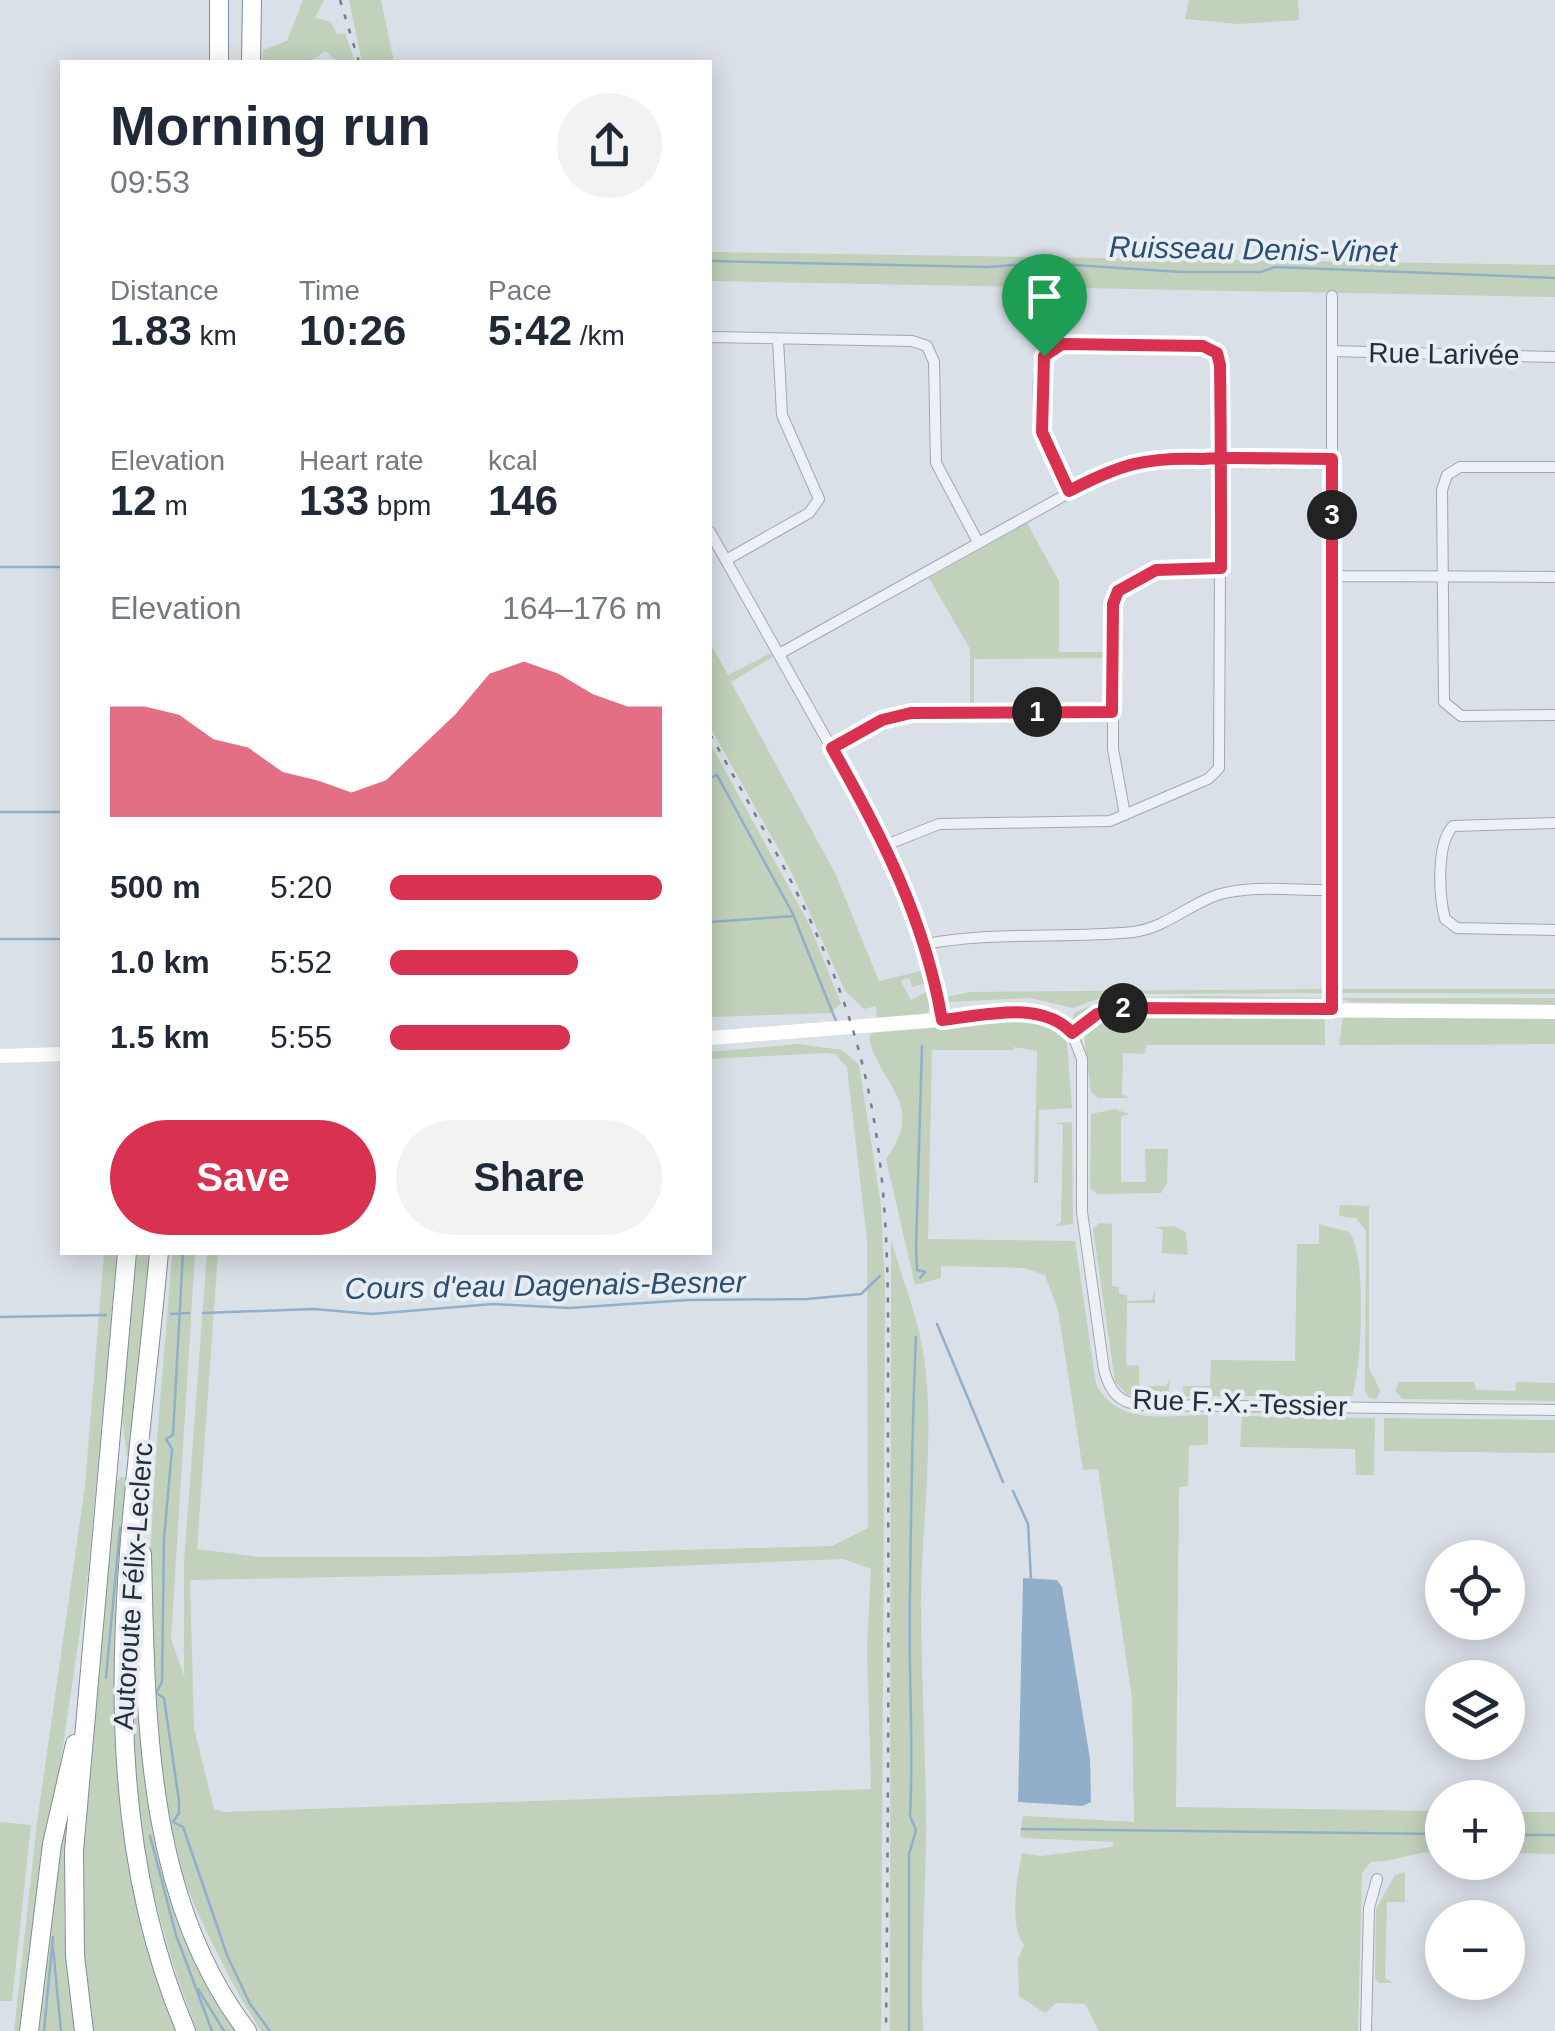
<!DOCTYPE html>
<html lang="en">
<head>
<meta charset="utf-8">
<style>
  :root { --surface:#fff; --page:#f2f2f3; --text:#1f2937; --muted:#747a83; --accent:#d93251 }
  body { margin:0; font-family:Helvetica,sans-serif; background:var(--page); color:var(--text); height:100vh; display:flex; flex-direction:column; font-size:38px; white-space:nowrap }
  * { box-sizing:border-box; margin:0 }
  p { font-size:32px; color:var(--muted) }
  .icon { flex:none; width:55px; height:55px; fill:none; stroke:currentColor; stroke-width:2; stroke-linecap:round; stroke-linejoin:round }
  .map { position:relative; flex:1; overflow:hidden }
  .details { position:absolute; left:60px; top:60px; width:652px; height:1195px; display:flex; flex-direction:column; background:var(--surface); border-radius:0px; box-shadow:0 5px 25px #0003 }
  .details>* { flex:none }
  .buttons { position:absolute; left:1425px; top:1540px; display:grid; gap:20px }
  .buttons a { display:grid; place-items:center; width:100px; height:100px; border-radius:50%; background:var(--surface); box-shadow:0 5px 25px #0003; font-size:50px }
  .pin { position:absolute; display:grid; place-items:center; width:85px; height:85px; color:#fff; margin:-102px -42px; border-radius:50% 50% 50% 0; rotate:-45deg; box-shadow:0 0 10px #0007 }
  .pin .icon { rotate:45deg }
  .km { position:absolute; width:50px; height:50px; margin:-25px; border-radius:50%; background:#222; color:#fff; font-size:28px; line-height:50px; text-align:center }
  .round { display:grid; place-items:center; flex:none; width:105px; height:105px; border-radius:52px; background:var(--page) }
  .head { display:flex; align-items:center; justify-content:space-between; height:170px; padding:0 50px }
  h1 { font-size:55px; font-weight:700; line-height:75px }
  .stats { display:grid; grid-template-columns:repeat(3,1fr); gap:15px; height:170px; padding:10px 50px }
  .stats div { display:grid; align-content:center }
  .stats b { font-size:42px; font-weight:700 }
  .stats small { font-size:28px; font-weight:400 }
  .stats p { font-size:28px }
  .chart { height:280px; padding:20px 50px }
  .chart p { display:flex; justify-content:space-between }
  .chart svg { width:100%; height:180px; margin-top:10px; fill:var(--accent); opacity:.7 }
  .primary-button { display:flex; gap:20px; margin-top:auto; padding:20px 50px }
  .primary-button a { flex:1; height:115px; border-radius:60px; background:var(--accent); color:#fff; font-size:40px; font-weight:700; line-height:115px; text-align:center }
  .primary-button a+a { background:var(--page); color:var(--text) }
  ul { padding:0 50px; list-style:none; font-size:32px }
  li { display:grid; grid-template-columns:160px 120px 1fr; align-items:center; height:75px }
  li i { height:25px; border-radius:12px; background:var(--accent) }
  .map>svg:first-child { display:block }
  .green { fill:#c1d1bb; fill-rule:evenodd }
  .water { fill:#91afca }
  .lines { fill:none; stroke-linecap:round; stroke-linejoin:round }
  .stream { stroke:#91afca; stroke-width:2.5 }
  .street-casing { stroke:#a0a7b1; stroke-width:12 }
  .highway-casing { stroke:#818d9e; stroke-width:20 }
  .street { stroke:#edf0f5; stroke-width:10 }
  .secondary { stroke:#fff; stroke-width:14 }
  .highway { stroke:#fff; stroke-width:18 }
  .rail { stroke:#737f91; stroke-width:2.5; stroke-dasharray:5 10; stroke-linecap:butt }
  .route-casing { stroke:#fff; stroke-width:20 }
  .route { stroke:#d93251; stroke-width:12 }
  .labels { text-anchor:middle; dominant-baseline:central; stroke-width:8; stroke-linejoin:round; paint-order:stroke }
  .street-label { font-size:28px; fill:#242e3d; stroke:#e9eef4 }
  .water-label { font-size:30px; font-style:italic; fill:#2b4e74; stroke:#e9eef4 }
</style>
</head>
<body>
<div class="map">
<svg width="1555" height="2031" viewBox="0 0 1555 2031">
  <rect width="100%" height="100%" fill="#dae0e7"/>
  <path class="green" d="M303,0H324L315,18L331,22L337,34L345,33L355,62H338L325,51L310,62H262L263,50L287,41Z
    M349,0H381L394,62H362Z
    M1189,0H1298L1299,20L1239,24L1185,19Z
    M710,252L1555,265V297L710,281Z
    M1027,523L1059,581V652H1106V658L974,659V706L970,705V649L929,578Z
    M710,643L728,675L771,653L773,657L731,682L835,873L879,981L925,970L928,983L912,987L909,978L901,981L911,1000L930,990L932,1004L927,1013L877,1018L876,1006L864,1009L845,991L791,871L710,727Z
    M710,743L810,926L841,1004L830,1013L710,1017Z
    M1326,989L1325,993L1111,994L1073,1008L1030,998L947,1002L946,997L970,992Z
    M1339,989H1555V994L1340,993Z
    M1202,996L1322,998L1314,1001L1109,1002L1072,1021L1074,1013L1106,999Z
    M1342,998H1555V1005L1350,1002Z
    M1320,1015L1325,1021V1045H1146L1145,1054L1123,1053L1122,1094L1129,1098H1098L1091,1092L1084,1035L1109,1016Z
    M1343,1016L1555,1019V1044L1339,1045Z
    M1026,1020L1050,1026L1067,1042L1072,1108L1039,1110L1038,1183H1034L1037,1051L1014,1047L1013,1050H932L928,1239L1075,1241L1096,1384C1117,1427 1168,1415 1208,1415V1444L1189,1446L1188,1486L1179,1487L1176,1807L1442,1811V1851C1415,1851 1396,1862 1371,1862L1362,1873L1358,2031H1099L1085,2004L1056,2003L1045,2013L1019,1996L1018,1959L1024,1945C1008,1925 1018,1874 1022,1853L1041,1856L1112,1847L1114,1842L1024,1838L1020,1836L1023,1816L1134,1822L1132,1698L1098,1469L1083,1470L1058,1310L1045,1275L1024,1268L941,1266V1278L915,1285L886,1159C926,1104 882,1088 869,1039L872,1033Z
    M798,1044L842,1050L859,1065L881,1205L885,1287L881,2031H261C230,1982 203,1928 182,1875C169,1843 165,1804 160,1770C136,1599 160,1424 172,1253H195L171,1639L188,1687L184,1674V1562L207,1253H218L197,1549L261,1557H423L832,1546L868,1528L867,1240L847,1067L835,1054L825,1053L710,1059V1052ZM843,1559L871,1569L867,1646L871,1789L224,1812L214,1809L194,1728L190,1580L482,1574Z
    M1115,1109L1129,1114L1121,1117V1182H1146L1145,1149H1168L1167,1183L1161,1193L1098,1194L1090,1189L1091,1114Z
    M1068,1122L1072,1123L1073,1224L1055,1226L1061,1222L1063,1125L1055,1123Z
    M1340,1205L1369,1206V1368L1380,1390L1377,1399L1369,1398L1365,1391L1366,1231L1356,1218L1339,1216Z
    M1099,1223L1112,1224V1286L1119,1287V1294L1127,1295V1301L1152,1300L1155,1288V1303H1127L1126,1360L1127,1366L1139,1365V1386H1166L1170,1379L1169,1392L1162,1398L1128,1395L1115,1382L1093,1229Z
    M1319,1224L1349,1232C1367,1253 1362,1370 1352,1396H1184L1182,1379L1183,1386H1210L1211,1360L1295,1361L1297,1244H1319Z
    M1173,1226L1186,1232L1188,1255L1162,1253L1163,1230L1155,1227Z
    M891,1240C902,1279 918,1316 924,1357C935,1437 922,1519 921,1599C921,1675 926,1751 926,1827C926,1896 920,1962 923,2031H890Z
    M104,1253H118L87,1583L21,2031H14L37,1823L85,1486Z
    M135,1253H152L133,1448L127,1457L121,1412Z
    M1399,1382H1474L1476,1390L1515,1391L1516,1382L1555,1383V1401L1402,1399L1395,1391Z
    M1242,1416L1375,1418L1374,1475H1356L1355,1449L1240,1447Z
    M1384,1418L1555,1420V1453L1384,1451Z
    M121,1477L128,1478L131,1489C125,1562 114,1637 114,1710C115,1822 139,1927 178,2031H92C70,1861 95,1692 110,1522L115,1483Z
    M134,1656H137L139,1715L150,1801L238,2031H197C150,1911 124,1785 134,1656Z
    M1508,1812H1555V1854L1508,1853Z
    M64,1813L68,1814L64,1919L75,2031H34Z
    M0,1822L31,1825L12,2001H0Z
    M1405,1872V1902H1387L1385,1978L1393,1983H1379L1375,1978L1376,1909L1395,1875Z"/>
  <path class="water" d="M1023,1578L1057,1580L1062,1587L1090,1759L1091,1802L1083,1806L1018,1802Z"/>
  <g class="lines">
    <path class="stream" d="M710,261L987,267L1043,263L1181,272H1261L1275,267L1555,278
      M0,567H62
      M710,778L717,775L794,916L710,922
      M0,812H62
      M794,917L836,1021
      M0,939H62
      M183,1252L173,1435L166,1439L172,1449L164,1539L162,1682L156,1693L164,1698L179,1801V1813L173,1822L183,1827L227,1955L250,2004L270,2031
      M920,1278L925,1272L917,1270L916,1247L922,1046
      M203,1313L314,1309L372,1314L493,1304L569,1308L688,1300L807,1299L861,1294L880,1276
      M171,1314L189,1313
      M0,1317L106,1315
      M937,1324L1003,1482
      M1013,1491L1028,1524L1031,1579
      M106,1678L120,1528
      M1022,1829L1442,1834
      M1508,1835H1555
      M150,1836L176,1935L212,2031
      M53,1948L61,2031
      M198,1989L224,2031
      M44,2031L53,1937
      M909,2031V1854L916,1830L910,1816C914,1742 908,1668 910,1594C911,1507 912,1423 916,1337"/>
    <defs>
      <path id="street" d="M1332,296V1009
        M710,337L912,341L927,346L934,362L936,463L978,542
        M1332,351L1555,357
        M1555,467H1460L1447,475L1442,490L1444,702L1461,716L1555,715
        M710,532L886,845L926,944L942,1020
        M726,560L809,513L819,499L782,415L778,339
        M1332,576L1555,577
        M779,654L1121,464L1163,458L1332,459
        M832,748L905,714L1112,712
        M1125,815L1113,749V600C1132,561 1186,568 1221,568
        M1555,823L1453,826C1436,844 1439,896 1445,919L1457,928L1555,930
        M886,845L939,824L1110,821L1208,779L1219,768L1221,365L1215,351L1197,346L1063,344L1051,348C1022,383 1051,457 1069,491
        M926,944C996,931 1064,939 1133,932C1165,928 1188,905 1217,895C1253,884 1296,891 1332,890
        M1072,1033L1082,1059V1212L1104,1370C1110,1392 1119,1404 1144,1405L1555,1410
        M1366,2031L1369,1908L1377,1879"/>
      <path id="highway" d="M219,62V0
        M251,62L252,0
        M159,1252C136,1511 80,1783 186,2031
        M142,1554C146,1715 144,1896 247,2031
        M29,2031L52,1844L75,1744
        M84,2031L75,1956L74,1851L127,1252"/>
    </defs>
    <use href="#street" class="street-casing"/>
    <use href="#highway" class="highway-casing"/>
    <use href="#street" class="street"/>
    <path class="secondary" d="M710,1038L1028,1013L1051,1016L1072,1033L1097,1015L1120,1009L1555,1012
      M0,1056L62,1054"/>
    <use href="#highway" class="highway"/>
    <path class="rail" d="M340,0L359,62
      M710,734C768,838 830,939 860,1055C895,1187 887,1321 888,1455C889,1647 888,1839 886,2031"/>
  </g>
  <g class="lines">
    <defs>
      <path id="route" d="M1044,356L1062,344L1203,346L1217,353L1220,365C1221,433 1221,501 1221,568L1156,570L1118,591L1113,604L1112,712L911,713L882,720L832,748C882,836 925,920 942,1020C983,1016 1041,999 1072,1033L1097,1014L1120,1008L1332,1009V459L1236,458C1225,458 1214,458 1203,459C1145,457 1121,464 1069,491L1042,432L1044,356"/>
    </defs>
    <use href="#route" class="route-casing"/>
    <use href="#route" class="route"/>
  </g>
  <g class="labels">
    <g class="street-label">
      <text transform="translate(1444 354) rotate(1)">Rue Larivée</text>
      <text transform="translate(1240 1403) rotate(2)">Rue F.-X.-Tessier</text>
      <text transform="translate(133 1586) rotate(-86)">Autoroute Félix-Leclerc</text>
    </g>
    <g class="water-label">
      <text transform="translate(1253 249) rotate(1)">Ruisseau Denis-Vinet</text>
      <text transform="translate(545 1285) rotate(-1)">Cours d'eau Dagenais-Besner</text>
    </g>
  </g>
</svg>
<div class="buttons">
<a><svg class="icon" aria-label="locate" viewBox="0 0 24 24"><circle cx="12" cy="12" r="6"/><path d="M12 2v4M12 18v4M2 12h4M18 12h4"/></svg></a>
<a><svg class="icon" aria-label="layers" viewBox="0 0 24 24"><path d="M12 4l9 5-9 5-9-5zM3 14l9 5 9-5"/></svg></a>
<a>+</a>
<a>−</a>
</div>
<div class="pin" style="left:1044px;top:356px;background:#1e9e55"><svg class="icon" aria-label="arrive" viewBox="0 0 24 24"><path d="M6 21V4h12l-3 4 3 4H6"/></svg></div>
<b class="km" style="left:1037px;top:712px">1</b>
<b class="km" style="left:1123px;top:1008px">2</b>
<b class="km" style="left:1332px;top:515px">3</b>
<section class="details">
<div class="head"><div><h1>Morning run</h1><p>09:53</p></div><a class="round"><svg class="icon" aria-label="share" viewBox="0 0 24 24"><path d="M12 15V3M7 8l5-5 5 5M5 13v7h14v-7"/></svg></a></div>
<div class="stats">
<div><p>Distance</p><b>1.83<small> km</small></b></div>
<div><p>Time</p><b>10:26</b></div>
<div><p>Pace</p><b>5:42<small> /km</small></b></div>
</div>
<div class="stats">
<div><p>Elevation</p><b>12<small> m</small></b></div>
<div><p>Heart rate</p><b>133<small> bpm</small></b></div>
<div><p>kcal</p><b>146</b></div>
</div>
<div class="chart"><p><span>Elevation</span>164–176 m</p>
<svg viewBox="0 0 160 44" preserveAspectRatio="none"><path d="M0 44V17L10 17L20 19L30 25L40 27L50 33L60 35L70 38L80 35L90 27L100 19L110 9L120 6L130 9L140 14L150 17L160 17V44z"/></svg>
</div>
<ul>
<li><b>500 m</b>5:20<i style="width:100%"></i></li>
<li><b>1.0 km</b>5:52<i style="width:69%"></i></li>
<li><b>1.5 km</b>5:55<i style="width:66%"></i></li>
</ul>
<div class="primary-button"><a>Save</a><a>Share</a></div>
</section>
</div>
</body>
</html>
